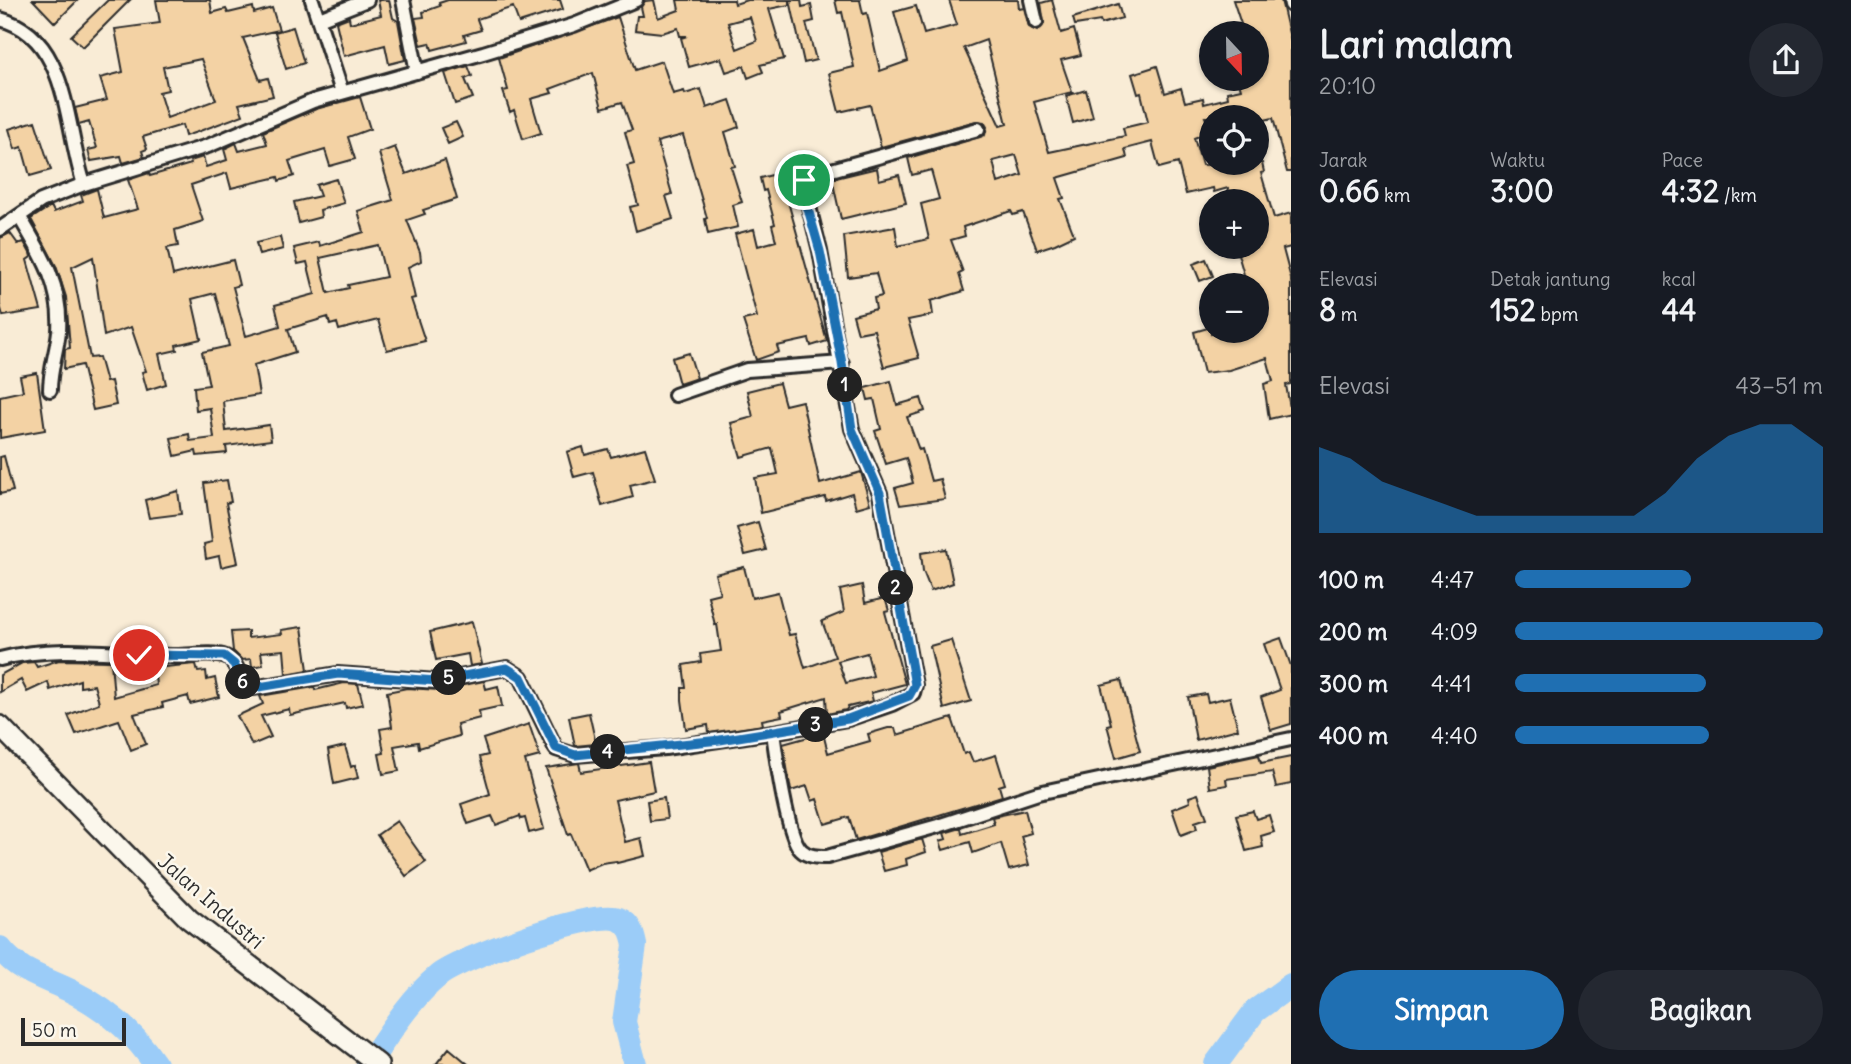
<!DOCTYPE html>
<html lang="id">
<head>
<meta charset="utf-8">
<style>
  :root { --surface:#171b24; --page:#242831; --text:#f1f3f6; --muted:#9ea1a6; --accent:#1f6fb2 }
  body { margin:0; font-family:Delius,sans-serif; background:var(--page); color:var(--text); height:100vh; display:flex; flex-direction:column; font-size:26px; white-space:nowrap }
  * { box-sizing:border-box; margin:0 }
  p { font-size:23px; color:var(--muted) }
  .icon { flex:none; width:38px; height:38px; fill:none; stroke:currentColor; stroke-width:2; stroke-linecap:round; stroke-linejoin:round }
  .map { position:relative; flex:1; overflow:hidden }
  .panel { display:flex; flex-direction:column; background:var(--surface); width:560px }
  .panel>* { flex:none }
  .needle { width:46px; rotate:158deg }
  .fabs { position:absolute; left:1199px; top:21px; display:grid; gap:14px }
  .fabs a { display:grid; place-items:center; width:70px; height:70px; border-radius:50%; background:var(--surface); box-shadow:0 2px 5px #0004; font-size:35px }
  .scale { position:absolute; left:21px; bottom:18px; width:105px; box-sizing:border-box; padding-left:7px; border:4px solid #2b2b2b; border-top:0; font-size:19px; line-height:24px; white-space:nowrap; color:#2b2b2b; -webkit-text-stroke:5px #fbf7ec; paint-order:stroke }
  .pin { position:absolute; display:grid; place-items:center; width:60px; height:60px; color:#fff; margin:-30px; border:4px solid #fff; border-radius:50%; box-shadow:0 2px 7px #0007 }
  .km { position:absolute; width:35px; height:35px; margin:-18px; border-radius:50%; background:#222; color:#fff; font-size:19px; line-height:35px; text-align:center }
  .round { display:grid; place-items:center; flex:none; width:74px; height:74px; border-radius:37px; background:var(--page) }
  .head { display:flex; align-items:center; justify-content:space-between; height:119px; padding:0 28px }
  h1 { font-size:38px; font-weight:800; line-height:52px }
  .metrics { display:grid; grid-template-columns:repeat(3,1fr); gap:10px; height:119px; padding:7px 28px }
  .metrics div { display:grid; align-content:center }
  .metrics b { font-size:30px; font-weight:800 }
  .metrics small { font-size:19px; font-weight:400 }
  .metrics p { font-size:19px }
  .chart { height:196px; padding:14px 28px }
  .chart p { display:flex; justify-content:space-between }
  .chart svg { width:100%; height:126px; margin-top:7px; fill:var(--accent); opacity:.7 }
  .cta { display:flex; gap:14px; margin-top:auto; padding:14px 28px }
  .cta a { flex:1; height:80px; border-radius:42px; background:var(--accent); color:#fff; font-size:28px; font-weight:800; line-height:80px; text-align:center }
  .cta a+a { background:var(--page); color:var(--text) }
  ul { padding:0 28px; list-style:none; font-size:23px }
  li { display:grid; grid-template-columns:112px 84px 1fr; align-items:center; height:52px }
  li i { height:18px; border-radius:9px; background:var(--accent) }
  main { display:flex; flex:1; min-height:0 }
  .map>svg:first-child { display:block }
  .lines { fill:none; stroke-linecap:round; stroke-linejoin:round }
  .river { stroke:#9bccf8; stroke-width:24 }
  .building { fill:#f3d2a4; stroke:#2b2b2b; stroke-width:2; fill-rule:evenodd }
  .street-casing { stroke:#2b2b2b; stroke-width:18 }
  .primary-casing { stroke:#2b2b2b; stroke-width:24 }
  .street { stroke:#fbf7ec; stroke-width:12 }
  .primary { stroke:#fbf7ec; stroke-width:19 }
  .route-casing { stroke:#fff; stroke-width:14 }
  .route { stroke:#1f6fb2; stroke-width:9 }
  .labels { text-anchor:middle; dominant-baseline:central; stroke-width:5; stroke-linejoin:round; paint-order:stroke }
  .street-label { font-size:21px; fill:#2b2b2b; stroke:#fbf7ec }
</style>
</head>
<body>
<main>
<div class="map">
<svg width="1291" height="1064" viewBox="0 0 1291 1064">
  <rect width="100%" height="100%" fill="#f9ecd6"/>
  <filter id="ink" filterUnits="userSpaceOnUse"><feTurbulence type="fractalNoise" baseFrequency=".0143" numOctaves="2"/><feDisplacementMap in="SourceGraphic" scale="14" xChannelSelector="R" yChannelSelector="G"/><feConvolveMatrix kernelMatrix="1 2 1 2 8 2 1 2 1" color-interpolation-filters="sRGB"/></filter>
  <g filter="url(#ink)">
    <g class="lines">
      <path class="river" d="M0,948C17,971 44,978 69,990C104,1007 133,1031 155,1064
        M368,1064C389,1034 409,1000 438,976C460,958 593,909 619,919C630,924 633,934 635,945L624,1022L635,1064
        M1216,1064L1255,1011L1291,985"/>
    </g>
    <path class="building" d="M33,0H78L55,23Z
      M108,0H130L83,47L71,36Z
      M156,0H210L212,13L226,9L228,13L253,7L254,13L272,8L279,30L243,38L260,80L268,78L273,96L239,104L243,115L197,132L185,136L182,125L143,137L147,149L142,151L144,157L123,163L121,156L91,161L88,150L97,148L89,122L79,125L75,108L107,100L100,78L123,72L115,29L160,23ZM201,59L216,100L167,118L159,92L168,90L163,67Z
      M378,0H389L393,18L398,21L405,60L389,64L385,45L344,56L336,22L349,17L350,23L381,15Z
      M448,0H560L563,9L519,23L513,7L477,19L481,30L464,35L466,41L432,50L430,43L421,45L415,18L424,17L423,12L440,6L439,3Z
      M654,0L658,18L679,10L677,0H734L735,4L747,0H789V5L769,9L784,59L760,65L763,72L748,78L744,66L726,72L721,58L689,67L681,38L687,36H680L678,28L662,33L635,30L637,16H643L641,7L645,1ZM750,17L757,41L737,49L728,23Z
      M790,0H801L802,7L811,5L814,21L806,23L816,60L804,63Z
      M835,0H860L863,14L867,13L880,71L908,61L894,12L916,6L924,34L957,25L949,0H1018L1019,9L1024,8L1029,27L1037,31L1044,24L1041,3L1052,0L1061,33L1074,29L1081,55L1061,60L1072,92L1034,102L1049,152L1125,136L1123,128L1148,122L1141,93L1138,94L1132,74L1157,66L1165,93L1181,88L1185,102L1203,98L1204,104L1228,98L1227,92L1241,89L1238,79H1256V33H1244L1233,0H1281L1291,42V172H1287L1273,118L1256,122V117H1205L1211,132L1194,138L1202,165L1262,163L1264,172L1261,173L1274,218L1291,213V247L1283,249L1291,279V384L1286,385L1291,414L1269,419L1264,384L1273,381L1267,358L1229,370L1204,373L1194,332L1211,327V334L1226,331H1256V285H1247L1236,247H1256V201H1246L1245,198L1232,201L1228,188L1214,192L1213,188L1186,194L1178,163L1159,168L1152,142L1125,149L1127,158L1057,178L1064,198L1060,199L1074,235L1055,244L1037,250L1023,212L1013,215L1011,211L963,227L965,236L951,240L963,272L959,274L964,291L931,301L933,315L908,320L919,358L884,367L874,330L858,333L853,315L876,309L874,298L882,296L876,273L848,277L844,236L895,227L898,246L929,239L921,204L939,199L931,170L912,175L908,158L980,137L985,135L987,127L984,122L976,121L881,147L870,105L839,112L829,73L854,67L842,12L838,13ZM986,40L1007,124L1000,126L964,48ZM1016,155L1022,175L998,183L993,161Z
      M1118,4L1122,18L1101,24L1100,21L1075,25L1073,18Z
      M618,17L635,70L662,61L673,94L684,91L685,94L701,89L707,108L730,100L739,127L725,132L735,166L731,167L742,202L733,205L738,227L708,234L705,219L707,218L683,135L657,142L672,194L666,196L673,219L636,231L630,207L638,205L627,166L634,164L625,132L632,130L622,102L602,108L593,73L550,89L552,93L531,99L541,133L523,139L514,110L510,112L503,91L508,90L499,58Z
      M293,27L304,63L286,69L275,32Z
      M468,66L472,76L465,79L473,98L455,104L445,73Z
      M1086,90L1093,117L1073,123L1066,96Z
      M360,97L370,129L348,137L355,159L330,166L325,150L289,161L294,176L279,181L278,177L231,188L227,173L191,185L203,221L175,230L178,246L167,248L173,275L233,260L239,285L233,287L246,336L280,326L275,305L315,294L307,262L298,264L294,248L319,242L320,246L364,232L358,211L393,200L379,153L395,147L406,174L445,160L457,199L423,210L425,214L407,220L420,252L421,261L408,267L415,298L411,299L425,341L387,350L378,320L339,330L337,323L330,325L328,317L288,329L295,352L254,365L259,395L223,401L226,431L269,425L271,440L226,446L227,453L197,456L196,451L175,456L171,438L189,434L190,441L214,438L210,408L196,410L194,387L209,385L202,352L229,346L215,293L192,299L201,339L176,345L177,350L159,354L166,384L147,390L142,372L146,371L131,327L104,336L93,257L72,267L90,358L99,357L106,382L111,381L116,405L93,410L82,365L64,369L65,349L70,348L66,297L56,266L31,219L51,206L54,212L83,201L81,195L97,189L104,218L138,209L128,180L149,173L150,176L191,164L190,161L203,157L206,167L227,160L224,149L236,143L239,151L267,144L263,132L316,109ZM378,245L386,277L348,285L349,288L328,293L320,258Z
      M35,121L51,170L30,176L22,147L15,149L9,129Z
      M456,122L463,137L448,144L441,128Z
      M877,168L879,180L899,175L906,203L841,219L832,179Z
      M780,173L827,341L811,346L809,339L777,346L779,352L756,360L743,320L757,317L735,234L754,229L758,246L776,241L772,225L775,224L766,190L763,191L760,178Z
      M336,179L344,203L320,210L321,217L299,223L294,202L320,196L316,185Z
      M10,233L18,244L24,242L30,253L31,257L27,260L41,310L3,316L0,305V238Z
      M280,237L283,249L259,255L256,243Z
      M1206,259L1213,276L1200,281L1193,264Z
      M689,353L697,378L679,384L672,358Z
      M37,373L45,430L0,438V396L23,391L20,376Z
      M891,381L897,405L921,398L925,411L907,417L919,450L922,449L931,481L940,479L945,499L900,505L895,488L913,483L906,458L886,464L875,431L881,429L874,399L868,400L865,388Z
      M779,383L785,405L802,401L820,484L861,472L870,504L856,508L852,493L826,501L825,497L761,513L755,478L778,474L772,448L741,457L731,423L753,417L747,391Z
      M583,447L585,455L608,449L611,457L645,448L655,479L630,485L633,497L602,506L593,472L574,477L567,452Z
      M4,456L13,491L0,494V457Z
      M227,480L231,502L226,503L238,563L221,567L219,556L206,559L204,544L212,542L204,483Z
      M178,491L181,514L149,518L145,500Z
      M758,522L766,550L745,555L737,528Z
      M946,549L953,583L931,591L923,571L921,553Z
      M744,567L752,598L778,592L789,635L795,634L805,668L835,657L822,621L844,612L840,590L862,585L865,603L885,598L889,611L885,612L905,684L871,693L873,701L848,707L846,710L827,714L826,697L781,711L782,716L762,720L763,725L709,733L708,725L686,729L682,700V688H686L683,665L701,662L700,654L721,651L717,624L715,625L708,596L720,593L715,574ZM867,653L873,676L846,683L838,661Z
      M472,622L482,664L470,666L468,654L436,660L430,632Z
      M302,627L308,670L286,674L284,650L261,652L263,665L252,667L251,659L242,660L233,651L231,632L248,631V638L282,634L281,630Z
      M1281,638L1291,666V724L1271,730L1261,697L1280,690L1264,644Z
      M951,640L971,701L944,709L930,646Z
      M59,660L111,661L114,697L156,685L154,668L196,664L198,672L206,671L207,680L215,678L219,697L190,704L188,696L162,703L163,707L134,714L146,744L131,750L119,720L76,734L68,715L99,703L94,685L80,687V680L50,690L48,682L27,692L21,680L0,692V675L22,663L34,662L37,667Z
      M1121,680L1140,751L1116,758L1107,725L1111,724L1101,685Z
      M484,681L486,689L498,686L502,706L479,711L480,718L457,724L459,736L419,748L418,742L394,746L399,771L383,774L379,754L384,753L380,729L392,727L387,692L407,688L439,690Z
      M344,683L358,684L363,704L346,708L345,703L290,715L289,709L261,716L271,737L252,745L237,716L263,704L260,696L314,687L315,690Z
      M1206,694L1208,702L1230,697L1238,729L1196,740L1188,697Z
      M589,713L596,744L575,746L569,717Z
      M952,718L964,754L969,752L973,762L996,755L1005,784L999,786L1002,796L856,840L849,817L825,824L817,799L812,801L807,786L791,791L783,744L823,733L828,753L870,741L868,734L888,728H895L897,735Z
      M529,724L540,756L525,760L544,829L529,833L525,818L521,819L520,816L496,825L492,816L468,824L461,804L490,794L480,757L488,755L483,739Z
      M345,746L351,767L355,765L358,778L334,784L328,750Z
      M1259,755L1261,763L1291,757V784L1276,787L1272,772L1226,779L1227,785L1210,788L1207,766Z
      M649,762L654,791L615,800L625,842L641,838L645,856L617,863L616,861L602,863L586,870L571,834L568,835L546,768L579,763L581,772Z
      M1198,794L1207,818L1195,822L1197,829L1181,835L1172,809L1190,802L1189,797Z
      M664,798L667,819L650,821L647,801Z
      M1025,810L1031,833L1021,836L1029,865L1009,870L1001,843L973,853L970,842L943,850L940,841L946,839L944,833L961,828L962,834L994,824L992,817Z
      M1253,811L1256,819L1269,815L1274,832L1261,836L1263,847L1246,851L1236,815Z
      M397,821L426,862L406,876L377,835Z
      M922,839L926,852L906,859L907,865L884,871L878,852Z
      M449,1048L468,1064H436Z"/>
    <g class="lines">
      <defs>
        <path id="street" d="M312,0L342,92
          M403,0L417,72
          M1031,0L1036,22
          M1290,0L1291,5
          M0,19C70,37 65,129 84,184
          M319,19L367,0
          M19,216C41,253 62,285 59,331C57,351 50,369 50,390
          M0,229L41,201L84,184L208,146L313,101L483,53L574,25L636,0
          M675,395L747,370L842,363
          M0,659C56,644 115,654 172,656C188,657 211,651 226,657C236,661 239,675 243,683L253,688L338,674L437,681L507,668L521,677L556,749L575,755L665,748L773,732L848,719L892,704L913,693L915,685L883,511L880,493L852,429L820,251L803,183L804,180L817,174L978,129
          M773,732C776,755 787,836 801,850C808,857 818,857 827,857L938,826L1038,793L1291,739"/>
        <path id="primary" d="M0,726L189,919L378,1064"/>
      </defs>
      <use href="#street" class="street-casing"/>
      <use href="#primary" class="primary-casing"/>
      <use href="#street" class="street"/>
      <use href="#primary" class="primary"/>
    </g>
  </g>
  <g class="lines" filter="url(#ink)">
    <defs>
      <path id="route" d="M139,655L224,656L234,664L243,683L253,688L338,674L437,681L507,668L521,677L556,748L575,755L720,740L848,719L909,696L915,685L880,493L852,429L842,363L820,251L804,195V180"/>
    </defs>
    <use href="#route" class="route-casing"/>
    <use href="#route" class="route"/>
  </g>
  <g class="labels">
    <g class="street-label">
      <text transform="translate(211 901) rotate(41)">Jalan Industri</text>
    </g>
  </g>
</svg>
<div class="fabs">
<a><svg class="needle" viewBox="-14 -14 28 28"><path d="M0-13l5 13h-10z" fill="#e53935"/><path d="M0 13l5-13h-10z" fill="#9ea1a6"/></svg></a>
<a><svg class="icon" aria-label="locate" viewBox="0 0 24 24"><circle cx="12" cy="12" r="6"/><path d="M12 2v4M12 18v4M2 12h4M18 12h4"/></svg></a>
<a>+</a>
<a>−</a>
</div>
<div class="scale">50 m</div>
<div class="pin" style="left:804px;top:180px;background:#1e9e55"><svg class="icon" aria-label="arrive" viewBox="0 0 24 24"><path d="M6 21V4h12l-3 4 3 4H6"/></svg></div>
<div class="pin" style="left:139px;top:655px;background:#d93025"><svg class="icon" aria-label="check" viewBox="0 0 24 24"><path d="M5 12l5 5 9-10"/></svg></div>
<b class="km" style="left:845px;top:385px">1</b>
<b class="km" style="left:896px;top:588px">2</b>
<b class="km" style="left:816px;top:725px">3</b>
<b class="km" style="left:608px;top:752px">4</b>
<b class="km" style="left:449px;top:678px">5</b>
<b class="km" style="left:243px;top:682px">6</b>
</div>
<section class="panel">
<div class="head"><div><h1>Lari malam</h1><p>20:10</p></div><a class="round"><svg class="icon" aria-label="share" viewBox="0 0 24 24"><path d="M12 15V3M7 8l5-5 5 5M5 13v7h14v-7"/></svg></a></div>
<div class="metrics">
<div><p>Jarak</p><b>0.66<small> km</small></b></div>
<div><p>Waktu</p><b>3:00</b></div>
<div><p>Pace</p><b>4:32<small> /km</small></b></div>
</div>
<div class="metrics">
<div><p>Elevasi</p><b>8<small> m</small></b></div>
<div><p>Detak jantung</p><b>152<small> bpm</small></b></div>
<div><p>kcal</p><b>44</b></div>
</div>
<div class="chart"><p><span>Elevasi</span>43–51 m</p>
<svg viewBox="0 0 160 44" preserveAspectRatio="none"><path d="M0 44V14L10 18L20 26L30 30L40 34L50 38L60 38L70 38L80 38L90 38L100 38L110 30L120 18L130 10L140 6L150 6L160 14V44z"/></svg>
</div>
<ul>
<li><b>100 m</b>4:47<i style="width:57%"></i></li>
<li><b>200 m</b>4:09<i style="width:100%"></i></li>
<li><b>300 m</b>4:41<i style="width:62%"></i></li>
<li><b>400 m</b>4:40<i style="width:63%"></i></li>
</ul>
<div class="cta"><a>Simpan</a><a>Bagikan</a></div>
</section>
</main>
</body>
</html>
